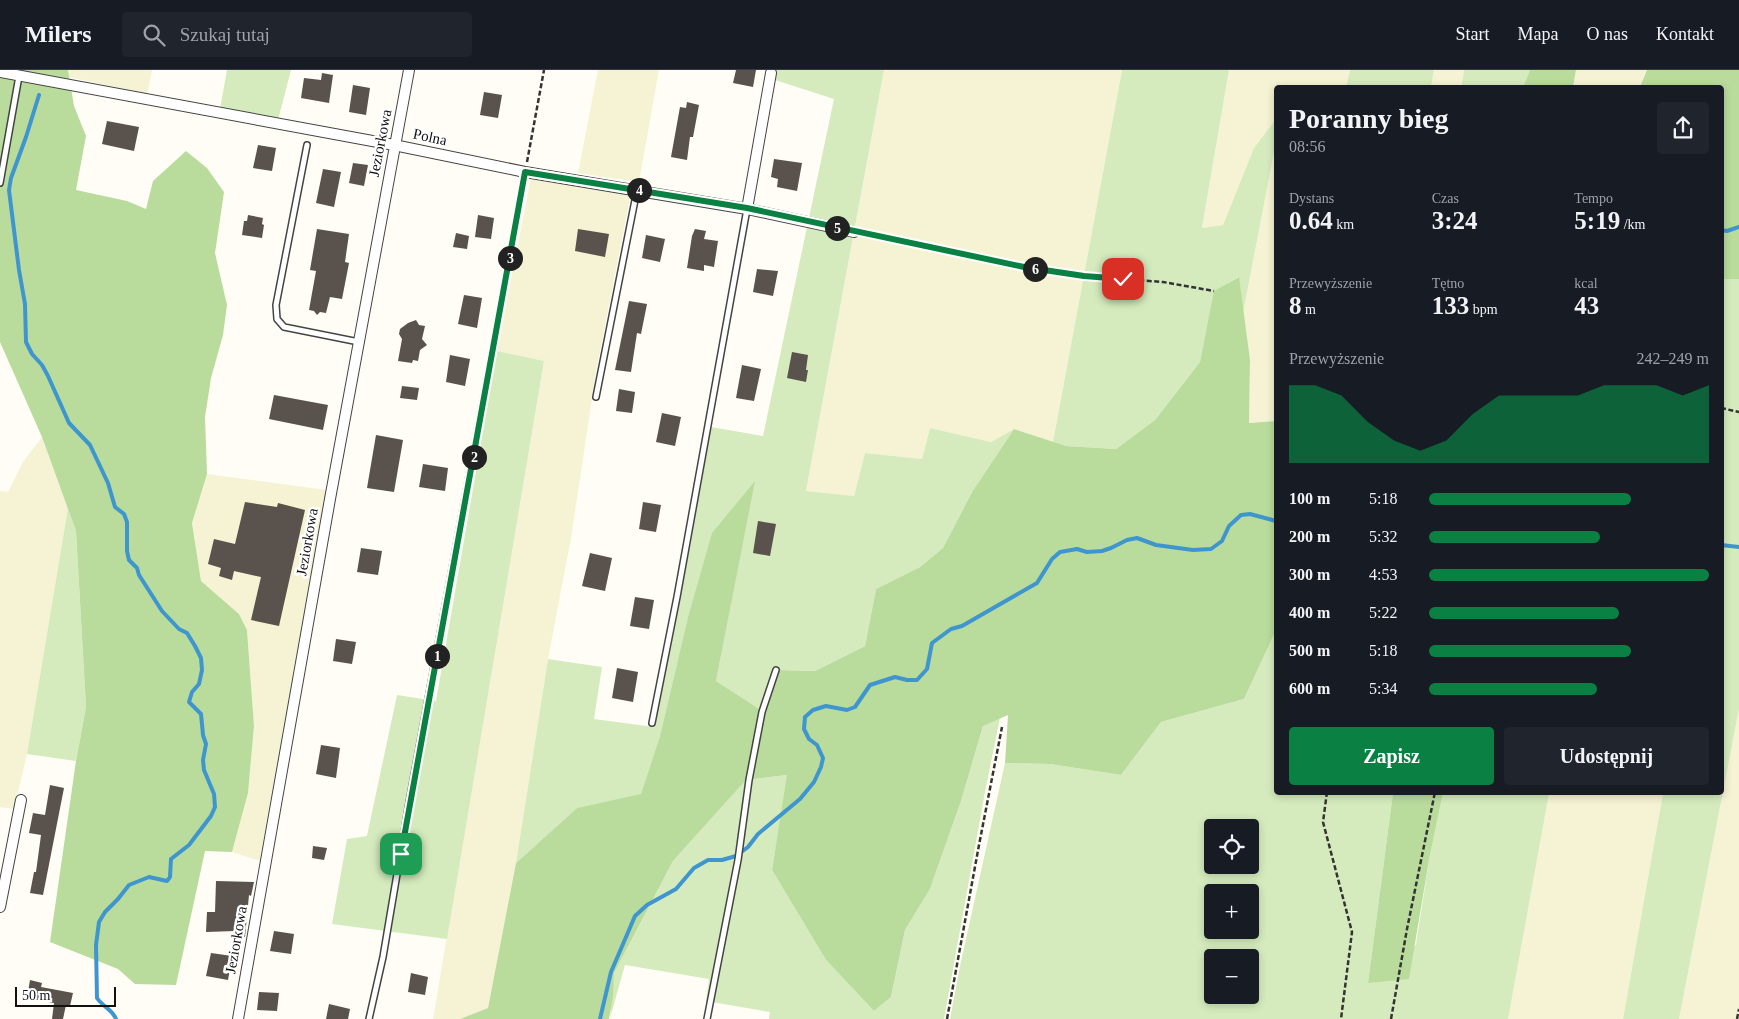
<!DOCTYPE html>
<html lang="pl">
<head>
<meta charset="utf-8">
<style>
  :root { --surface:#171b24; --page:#20242c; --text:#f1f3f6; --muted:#9ea1a6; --line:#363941; --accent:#0b8043 }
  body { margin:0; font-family:"Times New Roman",serif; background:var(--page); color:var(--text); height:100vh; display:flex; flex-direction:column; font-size:19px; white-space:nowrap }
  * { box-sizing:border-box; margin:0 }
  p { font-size:16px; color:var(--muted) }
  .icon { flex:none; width:28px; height:28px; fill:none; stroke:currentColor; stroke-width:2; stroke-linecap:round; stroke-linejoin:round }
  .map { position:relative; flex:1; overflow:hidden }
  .panel { position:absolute; left:1274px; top:15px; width:450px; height:710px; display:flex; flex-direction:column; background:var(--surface); border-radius:5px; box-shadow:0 2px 8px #0003 }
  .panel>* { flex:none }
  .fabs { position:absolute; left:1204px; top:749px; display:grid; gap:10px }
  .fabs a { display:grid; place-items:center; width:55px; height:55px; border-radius:5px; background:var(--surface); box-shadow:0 2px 8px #0003; font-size:25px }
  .scale { position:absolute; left:15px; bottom:12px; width:101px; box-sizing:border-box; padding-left:5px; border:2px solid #111; border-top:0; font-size:14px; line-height:18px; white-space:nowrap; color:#111; -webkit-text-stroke:4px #fff; paint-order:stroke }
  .pin { position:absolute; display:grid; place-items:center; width:42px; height:42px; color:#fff; margin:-21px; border-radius:10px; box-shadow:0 2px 8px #0006 }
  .km { position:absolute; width:25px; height:25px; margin:-12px; border-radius:50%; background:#222; color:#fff; font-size:14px; line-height:25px; text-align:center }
  .round { display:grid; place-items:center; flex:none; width:52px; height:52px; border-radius:5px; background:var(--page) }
  .summary { display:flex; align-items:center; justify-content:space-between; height:85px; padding:0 15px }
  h1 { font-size:28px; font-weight:600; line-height:38px }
  .metrics { display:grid; grid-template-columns:repeat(3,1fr); gap:8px; height:85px; padding:5px 15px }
  .metrics div { display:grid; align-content:center }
  .metrics b { font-size:25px; font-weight:600 }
  .metrics small { font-size:14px; font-weight:400 }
  .metrics p { font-size:14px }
  .chart { height:140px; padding:10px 15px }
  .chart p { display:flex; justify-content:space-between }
  .chart svg { width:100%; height:90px; margin-top:5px; fill:var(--accent); opacity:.7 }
  .primary-button { display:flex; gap:10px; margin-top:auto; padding:10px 15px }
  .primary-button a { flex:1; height:58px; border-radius:5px; background:var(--accent); color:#fff; font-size:20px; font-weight:600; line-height:58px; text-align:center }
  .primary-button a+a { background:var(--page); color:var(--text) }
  ul { padding:0 15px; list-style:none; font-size:16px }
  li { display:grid; grid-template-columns:80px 60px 1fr; align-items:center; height:38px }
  li i { height:12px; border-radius:6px; background:var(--accent) }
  header { display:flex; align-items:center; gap:30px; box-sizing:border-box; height:70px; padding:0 25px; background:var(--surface); border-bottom:1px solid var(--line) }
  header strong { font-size:24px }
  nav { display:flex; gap:28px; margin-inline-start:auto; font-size:18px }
  .search { width:350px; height:45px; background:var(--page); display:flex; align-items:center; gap:12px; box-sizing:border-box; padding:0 18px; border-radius:5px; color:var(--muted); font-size:19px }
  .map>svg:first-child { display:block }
  .farmland { fill:#f6f3d4 }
  .green { fill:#d5ebbd; fill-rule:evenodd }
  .forest { fill:#b9dc9c }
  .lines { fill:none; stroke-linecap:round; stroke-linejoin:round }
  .stream { stroke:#3f96cf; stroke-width:4 }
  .building { fill:#5a524d }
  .service-casing { stroke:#444; stroke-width:8 }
  .minor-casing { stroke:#444; stroke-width:12 }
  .path { stroke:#333; stroke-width:2.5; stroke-dasharray:5 2.5; stroke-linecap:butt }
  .service { stroke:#fff; stroke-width:5 }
  .minor { stroke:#fff; stroke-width:10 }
  .route-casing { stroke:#fff; stroke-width:10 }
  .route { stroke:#0b8043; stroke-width:6 }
  .labels { text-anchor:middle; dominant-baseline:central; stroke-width:5; stroke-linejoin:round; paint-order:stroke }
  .street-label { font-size:15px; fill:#111; stroke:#fff }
</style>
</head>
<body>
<header>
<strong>Milers</strong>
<div class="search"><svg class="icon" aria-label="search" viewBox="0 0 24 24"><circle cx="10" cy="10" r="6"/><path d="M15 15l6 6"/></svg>Szukaj tutaj</div>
<nav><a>Start</a><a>Mapa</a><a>O nas</a><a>Kontakt</a></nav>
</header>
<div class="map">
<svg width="1739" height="949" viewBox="0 0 1739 949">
  <rect width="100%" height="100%" fill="#fffdf5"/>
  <path class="farmland" d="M68,0H152L147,25L69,7Z
    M598,0H659L639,112L578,103Z
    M884,0H1122L1053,372L1014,359L991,372L930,358L922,389L865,383L854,426L806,421Z
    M1229,0H1350L1346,17L1276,18V49L1254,78L1223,155L1202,158Z
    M1434,0H1464L1461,17H1431Z
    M1576,0H1647L1640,17L1573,18Z
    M1276,72V351L1249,353L1250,290L1243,243Z
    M531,107L631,123L597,296L571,468L548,589L516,793L488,938L460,949H433L544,291L497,281Z
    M42,367L68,438L27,684L14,739L0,737V421L8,422L23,392Z
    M207,404L327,420L280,693L260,791L232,782L248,723L254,656L247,560L239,544L201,511L192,452Z
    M1739,639V949H1679L1701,834Z
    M1443,723H1663L1623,949H1402Z"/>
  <path class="green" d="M227,0H291L278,50L220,39Z
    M776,0H884L806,421L854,426L865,383L922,389L930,358L991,372L1014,359L972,422L943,478L920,497L876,519L865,576L815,601L776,600L762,642L716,611L731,532L687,551L660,666L641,725L577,738L516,793L548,589L602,597L594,649L654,657L711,357L763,366L834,29L775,10Z
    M1122,0H1229L1202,158L1223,155L1254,78L1276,49V72L1243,243L1238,207L1215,221L1200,292L1155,350L1116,379L1066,376L1053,372Z
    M1350,0H1434L1431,17H1346Z
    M1464,0H1530L1523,17L1461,18Z
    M1725,208L1739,209V639L1679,949H1623L1663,723L1721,722V209Z
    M497,281L544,291L447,869L332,854L347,769L367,766L397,625L436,631Z
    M68,438L76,461L86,637L76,691L27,684Z
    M1276,560V722L1393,723L1368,913L1416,875L1429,790L1443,723H1549L1508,949H950L960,896L1005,693L1050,694L1121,705L1161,652L1244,629ZM1212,758H1250V795H1212ZM1212,822H1250V860H1212ZM1212,888H1250V925H1212Z
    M1000,648L985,722L944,949H769L770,942L706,931L709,909L625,895L610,948L614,903L673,791L746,710L788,705L772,800L826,890L874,941L891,927L905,860L930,819L961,731L983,656Z"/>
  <path class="forest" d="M0,0H68L74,36L86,66L76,120L127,131L146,139L153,111L186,81L207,98L224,122L215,183L227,235L223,265L211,308L205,347L207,404L192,453L201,511L239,544L247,560L254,656L248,723L232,782L205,781L176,915L135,914L118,899L50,872L76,691L86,637L76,461L42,367L0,272Z
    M1530,0H1576L1573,17H1523Z
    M1647,0H1739V209H1721V18L1640,17Z
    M1239,207L1250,290L1249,353L1276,351V560L1244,629L1161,652L1121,705L1050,694L1005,693L1008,645L983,656L961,731L930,819L905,860L891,927L874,941L826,890L772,800L787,705L746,710L673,791L614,903L613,926L609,949H460L488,938L516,793L577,738L641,724L660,666L687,551L712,463L755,411L716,611L762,641L776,600L815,601L865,576L876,519L920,497L943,478L972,422L1014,359L1066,376L1116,379L1155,350L1200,292L1214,221Z
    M1393,723H1443L1429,790L1409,909L1368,913Z"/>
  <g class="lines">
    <path class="stream" d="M39,25L26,67L11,108L9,120L19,200L25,234L26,272L32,284L42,295L48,306L69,353L90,375L108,413L115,437L124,444L127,452V481L129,490L137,498L139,505L162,541L179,559L187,563L195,576L201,588L202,600L199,614L192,622L189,632L201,644L203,665L206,674L203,690L204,700L214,724L215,737L211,746L189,775L171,789L170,807L167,811L149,807L129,815L118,829L105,842L99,852L96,875L97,928C103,937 112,939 116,949
      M1721,160L1727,161L1739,157
      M1721,475L1739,477
      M600,949L611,902L635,846L647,835L676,819L694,798L708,790H722L736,786L748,777L758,764L800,729L814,712L821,697L823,688L817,675L809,669L804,659L805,647L813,640L826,636L847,640L855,637L870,615L895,607L907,610H917L927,599L932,573L951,559L962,556L1037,513L1052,489L1060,482L1077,479L1087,482L1102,481L1111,478L1127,470L1137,468L1156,475L1193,480L1211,479L1222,471L1229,456L1241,445L1250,444L1276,451"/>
  </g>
  <path class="building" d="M736,0H756L753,17L733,13Z
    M322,3L333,5L329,33L301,28L304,8L321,10Z
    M353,15L370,18L366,45L349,42Z
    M484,22L502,25L498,48L480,45Z
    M687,32L699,35L693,67H690L687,90L671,87L680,37L686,38Z
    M107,51L139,57L134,81L102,74Z
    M258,75L276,78L272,101L253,98Z
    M774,89L802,93L797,121L777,117L778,109L771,107Z
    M353,93L368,95L364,116L349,113Z
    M323,99L341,102L334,137L316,133Z
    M248,145L263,148L262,154L264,155L262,168L242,165L244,151H247Z
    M478,145L494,148L491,169L475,167Z
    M317,159L349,164L345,192L349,193L342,229L330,227L326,243L320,242L317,245L314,241L309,240L316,201L310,200Z
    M578,159L609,164L605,187L575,181Z
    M695,159L706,161L704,169L718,171L714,197L704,195V201L687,198L692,166Z
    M456,163L469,166L467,179L453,177Z
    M646,165L665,169L660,192L642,188Z
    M757,199L778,201L773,226L753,222Z
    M464,225L482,228L477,258L458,254Z
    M629,231L647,234L641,264L637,263L631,302L615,300Z
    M416,250L419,255L425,256L422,269L427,275L420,280L418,291L413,290L412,293L398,291L402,269L399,264L400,259L408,253Z
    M792,282L808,285L806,300H808L806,312L787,308Z
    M450,285L470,289L465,316L446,312Z
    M742,295L761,299L754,331L736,328Z
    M402,316L419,318L417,330L400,328Z
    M619,319L635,322L632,343L616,341Z
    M274,325L328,335L323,360L269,349Z
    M662,343L681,347L675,376L656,372Z
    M376,365L403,370L394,422L367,418Z
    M423,394L448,398L445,421L419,417Z
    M245,432L277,437L278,433L305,440L279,556L251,550L261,507L234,501L232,510L219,506L221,498L208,494L214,469L235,474Z
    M643,432L661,435L656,462L639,459Z
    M758,451L776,454L770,486L753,483Z
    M361,478L382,481L378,505L357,502Z
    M590,483L612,488L605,521L582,516Z
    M635,527L654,530L649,559L630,556Z
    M336,569L356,572L352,594L333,591Z
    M617,598L638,602L633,632L612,628Z
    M321,675L340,678L336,708L316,704Z
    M50,715L64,718L43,825L30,823L34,802H36L41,765L29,763L33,743L45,745Z
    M313,776L327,778L324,790L312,788Z
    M216,811L254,812L251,826L249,825L245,867L234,865L235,861L206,862L207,842H215Z
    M274,861L294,864L291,884L270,881Z
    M211,883L232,886L228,910L206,906Z
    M411,903L428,907L425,925L408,922Z
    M30,910L42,913L41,917L73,923L70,936L66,935L63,949H52L54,933L27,928Z
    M259,922L279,923L277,941L257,940Z
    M329,934L350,939L348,949H326Z"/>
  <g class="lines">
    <defs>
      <path id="service" d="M307,75L276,235L277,249L284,257L359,272
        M0,113L19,6
        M596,327L637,120
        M652,653L677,527L747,139
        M369,949L383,887L409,733L525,102
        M707,949L738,790L749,710L762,642L776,600"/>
      <path id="minor" d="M0,2L394,75L525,102L747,139L854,162
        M747,139L771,3
        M0,837L21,730
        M238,949L330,429L409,0"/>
    </defs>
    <use href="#service" class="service-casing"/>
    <use href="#minor" class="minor-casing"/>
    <path class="path" d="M527,92L544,0
      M866,164L1024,197L1083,206L1163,212L1214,221
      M1721,338L1739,342
      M1327,722L1323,752L1352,862L1341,949
      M947,949L979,775L1002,657
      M1391,949L1407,859L1435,722
      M1737,949L1739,939"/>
    <use href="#service" class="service"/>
    <use href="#minor" class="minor"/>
  </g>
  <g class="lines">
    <defs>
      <path id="route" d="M401,784L525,102L747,138L1024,197L1084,206L1123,209"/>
    </defs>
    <use href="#route" class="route-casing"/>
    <use href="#route" class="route"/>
  </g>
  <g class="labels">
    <g class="street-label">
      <text transform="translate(430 67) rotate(12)">Polna</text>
      <text transform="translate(380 73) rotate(-79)">Jeziorkowa</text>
      <text transform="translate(307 472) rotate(-80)">Jeziorkowa</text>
      <text transform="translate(236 870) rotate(-80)">Jeziorkowa</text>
    </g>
  </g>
</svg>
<div class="fabs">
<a><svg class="icon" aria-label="locate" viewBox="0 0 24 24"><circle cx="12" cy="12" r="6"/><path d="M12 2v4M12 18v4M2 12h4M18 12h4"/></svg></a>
<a>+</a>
<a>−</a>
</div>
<div class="scale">50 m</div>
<div class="pin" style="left:401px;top:784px;background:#1e9e55"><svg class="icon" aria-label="arrive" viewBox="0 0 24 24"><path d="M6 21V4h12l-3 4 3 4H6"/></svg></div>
<div class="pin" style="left:1123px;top:209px;background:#d93025"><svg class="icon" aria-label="check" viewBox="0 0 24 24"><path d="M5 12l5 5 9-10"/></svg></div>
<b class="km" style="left:437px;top:586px">1</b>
<b class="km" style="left:474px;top:387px">2</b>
<b class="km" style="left:510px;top:188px">3</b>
<b class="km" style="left:639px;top:120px">4</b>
<b class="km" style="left:837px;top:158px">5</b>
<b class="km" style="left:1035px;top:199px">6</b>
<section class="panel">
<div class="summary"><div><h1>Poranny bieg</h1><p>08:56</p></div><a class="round"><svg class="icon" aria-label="share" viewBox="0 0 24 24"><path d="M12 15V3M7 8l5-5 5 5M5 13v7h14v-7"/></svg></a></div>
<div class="metrics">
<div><p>Dystans</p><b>0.64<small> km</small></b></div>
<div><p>Czas</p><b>3:24</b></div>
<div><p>Tempo</p><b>5:19<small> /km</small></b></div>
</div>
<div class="metrics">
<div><p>Przewyższenie</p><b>8<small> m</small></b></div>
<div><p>Tętno</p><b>133<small> bpm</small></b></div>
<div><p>kcal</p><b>43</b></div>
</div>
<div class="chart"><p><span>Przewyższenie</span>242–249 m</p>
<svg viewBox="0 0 160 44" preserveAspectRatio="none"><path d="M0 44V6L10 6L20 11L30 24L40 33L50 38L60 33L70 20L80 11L90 11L100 11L110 11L120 6L130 6L140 6L150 11L160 6V44z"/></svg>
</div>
<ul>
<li><b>100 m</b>5:18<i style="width:72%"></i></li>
<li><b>200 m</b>5:32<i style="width:61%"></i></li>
<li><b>300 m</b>4:53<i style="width:100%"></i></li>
<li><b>400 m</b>5:22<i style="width:68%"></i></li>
<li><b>500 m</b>5:18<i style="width:72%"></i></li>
<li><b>600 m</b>5:34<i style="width:60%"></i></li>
</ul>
<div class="primary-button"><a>Zapisz</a><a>Udostępnij</a></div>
</section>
</div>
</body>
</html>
